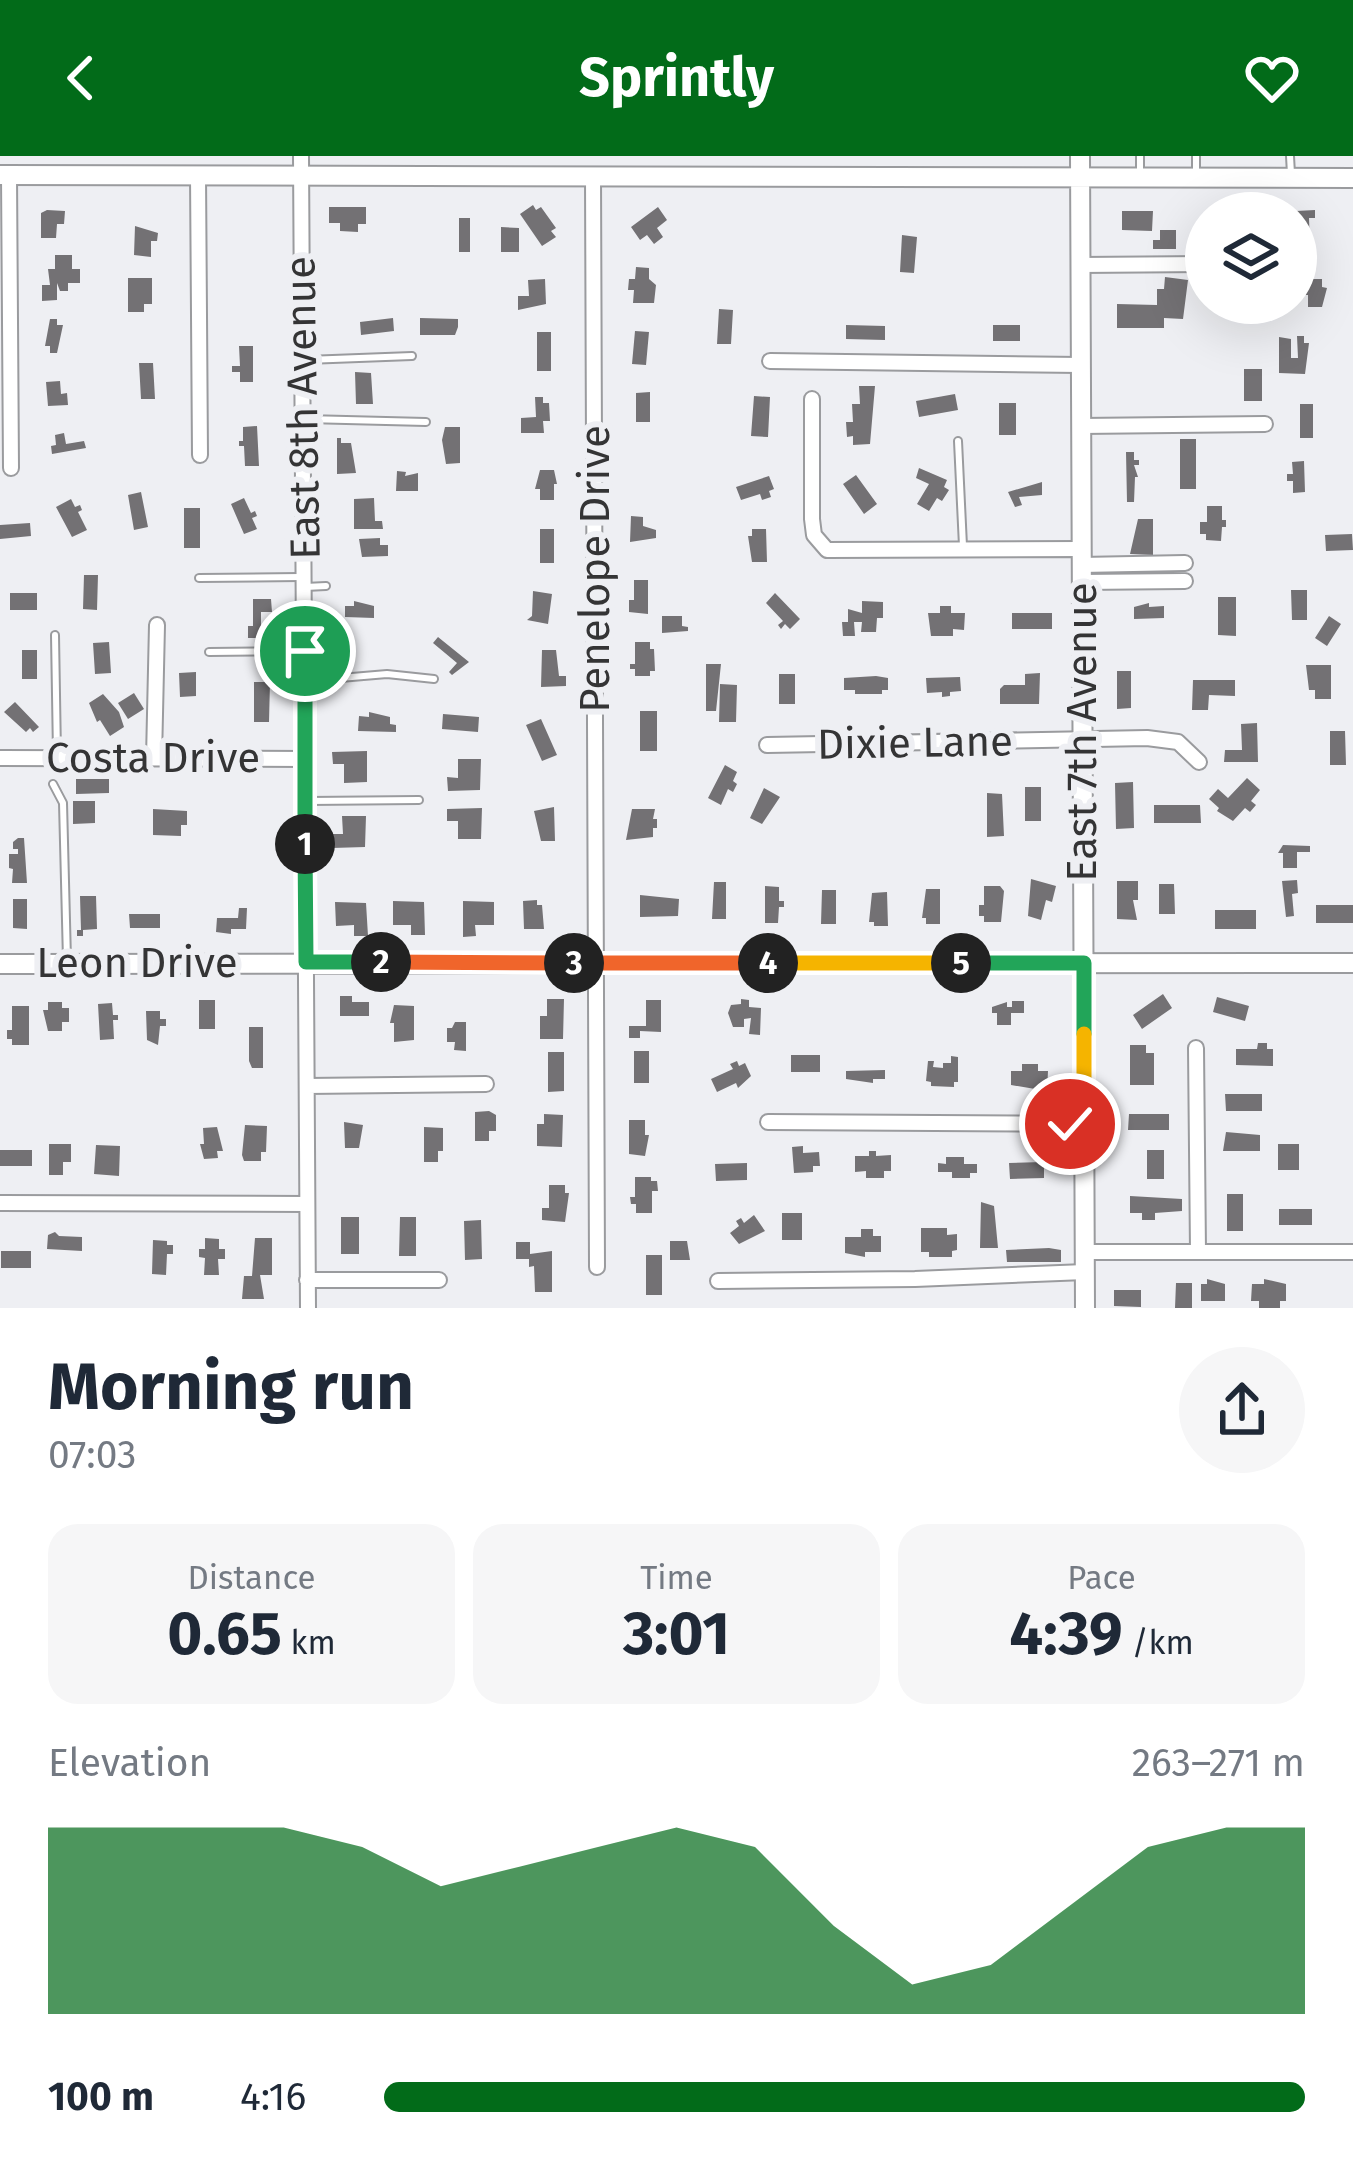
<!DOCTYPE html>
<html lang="en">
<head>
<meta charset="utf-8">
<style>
  :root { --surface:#fff; --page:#f6f6f7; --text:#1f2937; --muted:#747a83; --accent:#026b19 }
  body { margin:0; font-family:"Fira Sans",sans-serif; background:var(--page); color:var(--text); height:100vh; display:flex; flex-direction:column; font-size:45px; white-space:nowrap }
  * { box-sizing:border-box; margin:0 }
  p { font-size:39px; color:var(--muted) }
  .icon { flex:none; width:66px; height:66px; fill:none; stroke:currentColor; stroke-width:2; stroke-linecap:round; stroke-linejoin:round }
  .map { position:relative; height:1152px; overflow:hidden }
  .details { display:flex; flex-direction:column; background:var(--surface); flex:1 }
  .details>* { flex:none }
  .buttons { position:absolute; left:1185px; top:36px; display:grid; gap:24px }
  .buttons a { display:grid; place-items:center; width:132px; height:132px; border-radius:50%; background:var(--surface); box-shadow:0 12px 48px #0002; font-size:60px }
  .pin { position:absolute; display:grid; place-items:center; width:102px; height:102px; color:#fff; margin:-51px; border:6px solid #fff; border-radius:50%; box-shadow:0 3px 12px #0007 }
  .km { position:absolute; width:60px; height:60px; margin:-30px; border-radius:50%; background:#222; color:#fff; font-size:33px; line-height:60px; text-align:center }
  .round { display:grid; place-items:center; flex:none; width:126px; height:126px; border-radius:63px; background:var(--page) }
  .headline { display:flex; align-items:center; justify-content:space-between; height:204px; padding:0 48px }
  h1 { font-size:66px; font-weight:700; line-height:90px }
  .figures { display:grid; grid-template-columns:repeat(3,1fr); gap:18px; height:204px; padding:12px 48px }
  .figures div { display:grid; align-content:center; border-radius:30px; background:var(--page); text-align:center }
  .figures b { font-size:60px; font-weight:700 }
  .figures small { font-size:33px; font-weight:400 }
  .figures p { font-size:33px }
  .chart { height:336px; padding:24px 48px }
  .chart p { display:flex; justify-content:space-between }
  .chart svg { width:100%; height:216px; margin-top:12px; fill:var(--accent); opacity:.7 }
  ul { padding:0 48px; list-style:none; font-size:39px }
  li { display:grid; grid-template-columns:192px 144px 1fr; align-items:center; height:90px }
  li i { height:30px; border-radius:15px; background:var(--accent) }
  header { display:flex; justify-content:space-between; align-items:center; height:156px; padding:0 48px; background:var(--accent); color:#fff; font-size:54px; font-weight:700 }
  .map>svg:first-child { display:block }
  .building { fill:#737174 }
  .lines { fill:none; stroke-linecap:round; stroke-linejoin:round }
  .lane-casing { stroke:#9a9b9e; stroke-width:10 }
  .street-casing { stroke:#9a9b9e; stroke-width:18 }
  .secondary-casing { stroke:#9a9b9e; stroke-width:22 }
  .lane { stroke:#fff; stroke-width:6 }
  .street { stroke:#fff; stroke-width:14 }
  .secondary { stroke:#fff; stroke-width:18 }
  .split-1-casing { stroke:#fff; stroke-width:24 }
  .split-2-casing { stroke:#fff; stroke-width:24 }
  .split-3-casing { stroke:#fff; stroke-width:24 }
  .split-4-casing { stroke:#fff; stroke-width:24 }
  .split-5-casing { stroke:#fff; stroke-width:24 }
  .split-6-casing { stroke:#fff; stroke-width:24 }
  .split-7-casing { stroke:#fff; stroke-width:24 }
  .split-1 { stroke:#22a559; stroke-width:15 }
  .split-2 { stroke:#22a559; stroke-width:15 }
  .split-3 { stroke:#f0652b; stroke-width:15 }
  .split-4 { stroke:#f0652b; stroke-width:15 }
  .split-5 { stroke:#f5b400; stroke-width:15 }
  .split-6 { stroke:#22a559; stroke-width:15 }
  .split-7 { stroke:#f5b400; stroke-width:15 }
  .labels { text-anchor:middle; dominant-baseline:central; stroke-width:12; stroke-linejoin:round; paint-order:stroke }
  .street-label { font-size:42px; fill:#343435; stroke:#eeeff3 }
</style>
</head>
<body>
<header><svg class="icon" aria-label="back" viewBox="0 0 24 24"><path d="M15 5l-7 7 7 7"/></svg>Sprintly<svg class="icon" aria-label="heart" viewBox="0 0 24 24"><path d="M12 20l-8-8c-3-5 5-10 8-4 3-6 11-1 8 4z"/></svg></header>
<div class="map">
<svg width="1353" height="1152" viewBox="0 0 1353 1152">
  <rect width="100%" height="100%" fill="#eeeff3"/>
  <path class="building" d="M533,49L536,54L541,51L556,72L551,75L556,81L542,90L520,58Z
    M329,51H366V68H358V76L340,75V67H329Z
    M658,51L667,64L657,72L663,81L654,88L647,79L640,84L631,71Z
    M47,54L65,55L64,68H57L56,82H41V57Z
    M1315,54V62H1309L1310,90L1296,91V55Z
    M1122,55H1153L1152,75L1122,74Z
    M459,62H470V96H459Z
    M135,70L158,77L157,85H151V101L134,99Z
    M501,71L519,72V96H501Z
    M1160,74H1176V93H1153V84H1160Z
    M902,79L917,81L914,117L900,116Z
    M55,99H72V113H80V127H68V135H60L57,127V144L42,145V129H50L48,113H55Z
    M636,111L649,112V123L656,129L654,147H633L634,134H628L629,123H635Z
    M1165,121L1188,124L1183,163L1164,162V172H1117V148L1157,149V133H1164Z
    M128,122H152V148H144V156H128Z
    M545,123L546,148L518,154V140H529L528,124Z
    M1308,123H1322V131L1327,132L1322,151H1308V139H1302V129H1308Z
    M719,153L733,154L731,188H717Z
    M393,162L394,175L361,179L360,166Z
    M420,162L458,163V171L455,179H420Z
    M50,163H57V169H63L57,197H50V190H45Z
    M846,169L885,170V184L846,183Z
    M993,169H1020V185H993Z
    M635,175L649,176L646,209L632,208Z
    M537,176H551V215H537Z
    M1297,180H1304V187H1309L1305,218L1279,217V181L1291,183V202H1298Z
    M239,190H253V226H240V216H232V210H240Z
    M139,207H153L155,243H141Z
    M1244,213H1262V245H1244Z
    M355,216L371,217L373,248H356Z
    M60,225L61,238L67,237L68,249L48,250L46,226Z
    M859,230H875L870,288L853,289V280L847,281L846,266H853L852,248H860Z
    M650,236V266H636V237Z
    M955,238L958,254L919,261L916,245Z
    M754,240L770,241L768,281L751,280Z
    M535,241H543V247H549L550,265H543L544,277H521V262L536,261Z
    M999,247H1016V279H999Z
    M1300,248H1313V282H1300Z
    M257,270L259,310H245L244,290H239V285H243V271Z
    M445,271H460V307L446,308L442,284Z
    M64,277L66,288L84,285L86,292L52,298L51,290L56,289L55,279Z
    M337,282H341V287H351L356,317L337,318Z
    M1180,283H1196V333H1180Z
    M1126,296H1134V304H1139V309H1134L1138,321H1135L1134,346H1127Z
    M1304,305L1305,336L1293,337V325H1287V318H1293L1292,306Z
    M919,312L947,324L944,331L949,334L942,345L937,342L929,355L917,348L929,328L916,322Z
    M540,314H554L557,328H554V344H540V333H535Z
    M397,315L406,316L405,320L418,317V335H396Z
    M856,319L877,348L864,358L843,328Z
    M769,320L774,333L769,335L771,341L762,344L760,338L741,344L736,331Z
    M1042,326V339L1019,341L1022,349L1015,351L1008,336Z
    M141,336L148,371L134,374L128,339Z
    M244,342L251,357L255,355L257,360L252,362L257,373L244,378L231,348Z
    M374,342L375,365H382L383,373H354V343Z
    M71,343L75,351L80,349L82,354L78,356L87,374L72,381L56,351Z
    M1207,350H1222V364H1226V371H1222L1221,385L1206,384V378H1200V366H1207Z
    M184,352H200V392H184Z
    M631,360L643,361V370L656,374V382L630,386Z
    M1138,363H1153V399L1130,398Z
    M30,367L31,380L0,383V369Z
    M540,373H554V407H540Z
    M752,373H766L767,406H752L748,380H752Z
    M1352,378L1353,394L1326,395L1325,379Z
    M380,382V389H388V400L362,401L359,383Z
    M84,419H98L97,454L83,453Z
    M634,424H648V458L629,456V444H634Z
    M1291,434H1307V464H1292Z
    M533,435L552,438L548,468L527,464L532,460Z
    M10,437H37V454H10Z
    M775,437L800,463L790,473L785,468L781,473L778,469L783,465L766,447Z
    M1218,441H1236V480L1218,479Z
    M253,443H271L272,456H261V482H248V470H253Z
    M354,445L374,450V462L345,461V450H354Z
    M862,445L883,446V462H877L876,476H861L862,466H854L855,480H843L842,466H848V453L862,457Z
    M1149,447V451L1164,450V462L1134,463V451Z
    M940,450H951V457H965L964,474L953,473V480H931L928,457H940Z
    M1012,457H1052V473H1012Z
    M662,460H682V470L688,471V475L662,477Z
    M1329,460L1341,468L1327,490L1315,482Z
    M438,481L469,506L452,519L449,516L457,507L433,487Z
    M109,486L111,517L95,518L93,487Z
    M635,486H650V493H654L655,515H650V520H635V513H630V508H635Z
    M22,494H37V523H22Z
    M542,494H556L559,520H566V530L541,531Z
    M706,508H721L716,555H706Z
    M1306,509H1331V543H1315V534H1309Z
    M1117,515H1131V552L1117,553Z
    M196,516V540L180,541L179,517Z
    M1040,517L1039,548H1000V533L1004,529H1025V518Z
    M779,518H795V548H779Z
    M876,520L888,522V534H882V538H855V534H844V522Z
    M960,521L961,535L950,536V540L942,541V536L927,537L926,522Z
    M1193,524H1235V540L1209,539L1208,554H1192Z
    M254,526H270L269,566H254Z
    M720,528L737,529L736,566H719Z
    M134,537L144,553L128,563L118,547Z
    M103,538L119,556L124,571L110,580L100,564L97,566L89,547Z
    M15,546L39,571L33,576L30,572L26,576L4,556Z
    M640,555H657V595H640Z
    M369,556L390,561V568L396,569V576L358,575L359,560L369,561Z
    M443,558L479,561L478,576L442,573Z
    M541,563L557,599L542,605L526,569Z
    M1257,567L1258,606H1224L1225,594H1242L1241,568Z
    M1330,575H1345L1346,609H1330Z
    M367,595V626L344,627V608H333L332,596Z
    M458,603H481L480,634L448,635L447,621L458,622Z
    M725,609L737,616L733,625L737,628L733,636L728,633L721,649L708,642Z
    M1247,622L1260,634L1251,645L1256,649L1250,656L1245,652L1233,665L1217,655L1219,652L1209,643L1218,633L1228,642Z
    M76,623H109V637L76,638Z
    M1133,626L1134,672L1116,673L1115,627Z
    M1025,631H1041V665H1025Z
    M764,632L780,641L762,668L750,662Z
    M987,637L1002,638L1004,680L987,681Z
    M73,645H95V667L73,668Z
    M1154,649H1200L1201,667H1154Z
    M554,651L555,685H541L534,655Z
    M482,652L481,683H458V665H447V653Z
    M153,653L187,655V669H181V680L153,679Z
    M632,653H655L653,663H657V672H653V681L626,684Z
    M342,660H366L365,691L332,692V678H343Z
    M18,682H24L27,727H12L13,713L9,712V698H18V693H13V686Z
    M1283,689L1310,690V696H1297V712H1283V697H1278Z
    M1031,723L1056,730L1052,746L1046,744L1041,764L1028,760Z
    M1297,724L1298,737L1292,738L1294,760L1286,761L1282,725Z
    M1117,725H1138V744H1133L1137,764L1117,763Z
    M714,726H726V763H712Z
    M1159,728H1174L1175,758H1159Z
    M765,730L779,731V745H784V751H779L778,767H765Z
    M984,730H1000L1004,735L1001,766H984V760H979V749H984Z
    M926,733H940V768H926V762H922Z
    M822,734H836V768H821Z
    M887,736L888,770H874V766H869L872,737Z
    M640,739L679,743L678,760L640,761Z
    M80,740H96L97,773L83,774V780H77V774H81Z
    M13,743H27V773L13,772Z
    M537,744V749H542L544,773H524L523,745Z
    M393,745L424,746L425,779H411V769H393Z
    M463,745L494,746V769H475L476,780L463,781Z
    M335,746L366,747L368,780H354V769L336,770Z
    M1316,749H1353V767H1316Z
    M239,752H247L246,773H231V778L216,776L217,762H238Z
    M1215,754H1256V773H1215Z
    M129,758H160V772H130Z
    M1163,838L1172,852L1142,873L1133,859Z
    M340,840H352V846H369V860H340Z
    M1217,841L1249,850L1245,865L1213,856Z
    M547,843H564L563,883H540V860H547Z
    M741,843L749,844V851L761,852L760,879L749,878L751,862L744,863V871H733L728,857L731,849L741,848Z
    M199,844H215V873H199Z
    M646,844H661V876L640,875V882H629V870H646Z
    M1012,845H1024V857H1011V869H997V857H992V851L1007,846V851H1012Z
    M48,846H62V852H69V866H62V875H48L43,854H48Z
    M112,847L113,859H118V864H113L114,883L100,884L98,848Z
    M394,849L414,850V884L394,886V867H390Z
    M12,850H29V889H12V883H7V874H12Z
    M146,855H160V863H166V870H160L158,889L147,884Z
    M455,866H466V895L454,894L455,886H447V872H452Z
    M249,871H263V912H252L249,905Z
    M1258,887H1267V893H1273V910L1236,909V893H1257Z
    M1130,889H1146V897H1154V929H1130Z
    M634,895H649V927H634Z
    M548,896H564V935L548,936Z
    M791,899H820V916H791Z
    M951,900L958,901V926H954V931L931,930V926L926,925L928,905H934L933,911L943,912V907H951Z
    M737,905L739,910L745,907L751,920L738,932L736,927L717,936L711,923L733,913L730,908Z
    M1022,908H1038V915H1048L1047,935L1011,929V915H1022Z
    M885,914V923H873V927L846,923V915Z
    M1225,938H1262V955H1226Z
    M489,955L496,959V975H489V985H475V956Z
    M544,958L563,959L562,991L537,990V968H544Z
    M1129,958H1169V974H1128Z
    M629,964H645V979H649L645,1000L629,998Z
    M344,966L363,969L359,992H345Z
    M245,969L267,970L266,996H261V1005H244L242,999Z
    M217,971L223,995H217L218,1002L204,1003L200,988H204L203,972Z
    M424,971L443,972V995H438V1006H424Z
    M1226,976L1260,979V995H1223Z
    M49,988H71V1006H63V1019H49Z
    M1278,988H1299V1014H1278Z
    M96,989L120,990L119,1020L94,1018Z
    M803,990V997L819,996L820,1010H813V1016L794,1017L792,991Z
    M0,994H32V1010H0Z
    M1147,994H1164V1023H1147Z
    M869,995H876V1000L891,999V1015H884V1022H866V1015L855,1016V1000H869Z
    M946,1001H964V1008H977V1017H970V1022H952V1016H938V1007L946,1008Z
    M1044,1006V1022L1010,1023L1009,1007Z
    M747,1007V1024L716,1025L715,1008Z
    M635,1021H651V1025H657L658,1035H652V1057H636V1048H631L630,1041H635Z
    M549,1029H565V1037H569L565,1066L542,1064V1052H549Z
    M1227,1038H1243V1075H1227Z
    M1130,1040L1182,1043V1055L1155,1057V1064H1142V1057H1130Z
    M981,1046L994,1050L998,1092H980Z
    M1279,1053H1312V1069H1279Z
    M782,1057H802V1084H782Z
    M754,1059L765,1075L739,1088L730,1077L739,1070L736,1065L741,1062L744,1067Z
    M341,1061H359V1098H341Z
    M400,1061H416V1100H399Z
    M481,1064L482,1103L465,1104L464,1065Z
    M921,1072H947V1079L957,1078V1094L952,1095V1101H929V1096H921Z
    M861,1073H873V1080H881V1096H865V1101L845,1097V1081H861Z
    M55,1076L59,1080L82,1081V1095L47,1093L48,1079Z
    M205,1082L219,1083V1093H225V1103H218L219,1119H204L205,1102L199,1101V1093H205Z
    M255,1082H272V1119H260L264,1143H242L244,1120H252Z
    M153,1084L167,1085V1089H173V1098H167L166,1119L152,1118Z
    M670,1085H687L690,1104H670Z
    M516,1086H530V1098L552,1095V1136H535L534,1110L529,1111V1103H516Z
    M1049,1092L1061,1094V1106H1007L1006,1094Z
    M1,1095H31V1112H1Z
    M646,1099H662V1139H646Z
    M1207,1123L1225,1128V1145H1201V1128H1207Z
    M1264,1123L1286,1128V1145H1280V1152H1259V1145H1251L1252,1128H1264Z
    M1176,1127H1192V1152H1175Z
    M1114,1134H1141V1151L1114,1150Z"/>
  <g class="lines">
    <defs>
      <path id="lane" d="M1140,0V20
        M1196,0V18
        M1290,0L1291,18
        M306,204L412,200
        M306,263L426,266
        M958,285L963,390
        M199,422L301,421
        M305,431L326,430
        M55,479L57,598
        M209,496L302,495
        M305,525L387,518L434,523
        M53,628L63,647L67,804
        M308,645L419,644"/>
      <path id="street" d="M301,0L308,1152
        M9,19L11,312
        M198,19L200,299
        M593,19L597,1111
        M1080,109L1206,108
        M770,205L1080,209
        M812,243V363L814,379L827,394L1081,393
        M1081,270L1265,268
        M1081,409L1185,407
        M1082,426L1185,425
        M767,589L1147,582L1178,586L1199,606
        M0,602L306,603
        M154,602L157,469
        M1196,892L1198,1096
        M307,930L486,928
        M768,966L1084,968
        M0,1047L307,1048
        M1085,1096H1353
        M307,1124H439
        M718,1125L915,1123L1085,1116"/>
      <path id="secondary" d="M1080,0L1085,1152
        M0,19L1353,22
        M0,808L1353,807"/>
    </defs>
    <use href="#lane" class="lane-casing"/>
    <use href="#street" class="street-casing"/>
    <use href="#secondary" class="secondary-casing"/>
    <use href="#lane" class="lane"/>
    <use href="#street" class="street"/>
    <use href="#secondary" class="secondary"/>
  </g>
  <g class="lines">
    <defs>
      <path id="split-1" d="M305,495V688"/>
      <path id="split-2" d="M305,688L306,806H381"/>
      <path id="split-3" d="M381,806L574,807"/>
      <path id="split-4" d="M574,807H768"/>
      <path id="split-5" d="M768,807H961"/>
      <path id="split-6" d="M961,807H1084V878"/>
      <path id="split-7" d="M1070,968H1084V878"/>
    </defs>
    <use href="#split-1" class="split-1-casing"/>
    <use href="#split-2" class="split-2-casing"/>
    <use href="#split-3" class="split-3-casing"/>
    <use href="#split-4" class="split-4-casing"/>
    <use href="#split-5" class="split-5-casing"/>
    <use href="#split-6" class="split-6-casing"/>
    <use href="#split-7" class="split-7-casing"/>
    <use href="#split-1" class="split-1"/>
    <use href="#split-2" class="split-2"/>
    <use href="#split-3" class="split-3"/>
    <use href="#split-4" class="split-4"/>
    <use href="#split-5" class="split-5"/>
    <use href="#split-6" class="split-6"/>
    <use href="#split-7" class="split-7"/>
  </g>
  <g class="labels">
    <g class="street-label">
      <text transform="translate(303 252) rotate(-91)">East 8th Avenue</text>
      <text transform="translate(595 413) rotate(-90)">Penelope Drive</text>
      <text transform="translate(1082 576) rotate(-90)">East 7th Avenue</text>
      <text transform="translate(915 587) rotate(-1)">Dixie Lane</text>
      <text x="153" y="602">Costa Drive</text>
      <text x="137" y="807">Leon Drive</text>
    </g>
  </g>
</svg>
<div class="buttons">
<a><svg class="icon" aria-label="layers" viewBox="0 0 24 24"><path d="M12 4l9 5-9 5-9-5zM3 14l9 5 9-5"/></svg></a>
</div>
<div class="pin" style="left:305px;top:495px;background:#1e9e55"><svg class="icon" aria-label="arrive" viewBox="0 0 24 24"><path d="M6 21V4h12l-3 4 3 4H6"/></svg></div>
<div class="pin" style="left:1070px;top:968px;background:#d93025"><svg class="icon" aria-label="check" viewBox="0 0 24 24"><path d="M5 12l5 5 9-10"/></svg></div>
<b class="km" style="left:305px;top:688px">1</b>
<b class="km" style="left:381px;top:806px">2</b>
<b class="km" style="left:574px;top:807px">3</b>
<b class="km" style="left:768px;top:807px">4</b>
<b class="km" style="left:961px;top:807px">5</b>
</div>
<section class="details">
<div class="headline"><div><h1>Morning run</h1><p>07:03</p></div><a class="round"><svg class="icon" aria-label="share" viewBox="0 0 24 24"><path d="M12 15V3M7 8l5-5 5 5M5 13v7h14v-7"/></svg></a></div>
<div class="figures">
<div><p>Distance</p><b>0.65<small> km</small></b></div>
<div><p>Time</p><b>3:01</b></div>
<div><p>Pace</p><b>4:39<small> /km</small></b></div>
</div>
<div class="chart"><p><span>Elevation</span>263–271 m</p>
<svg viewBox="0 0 160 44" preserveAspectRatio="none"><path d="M0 44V6L10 6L20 6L30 6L40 10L50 18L60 14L70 10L80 6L90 10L100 26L110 38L120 34L130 22L140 10L150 6L160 6V44z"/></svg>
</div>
<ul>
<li><b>100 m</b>4:16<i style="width:100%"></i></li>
</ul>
</section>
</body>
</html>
